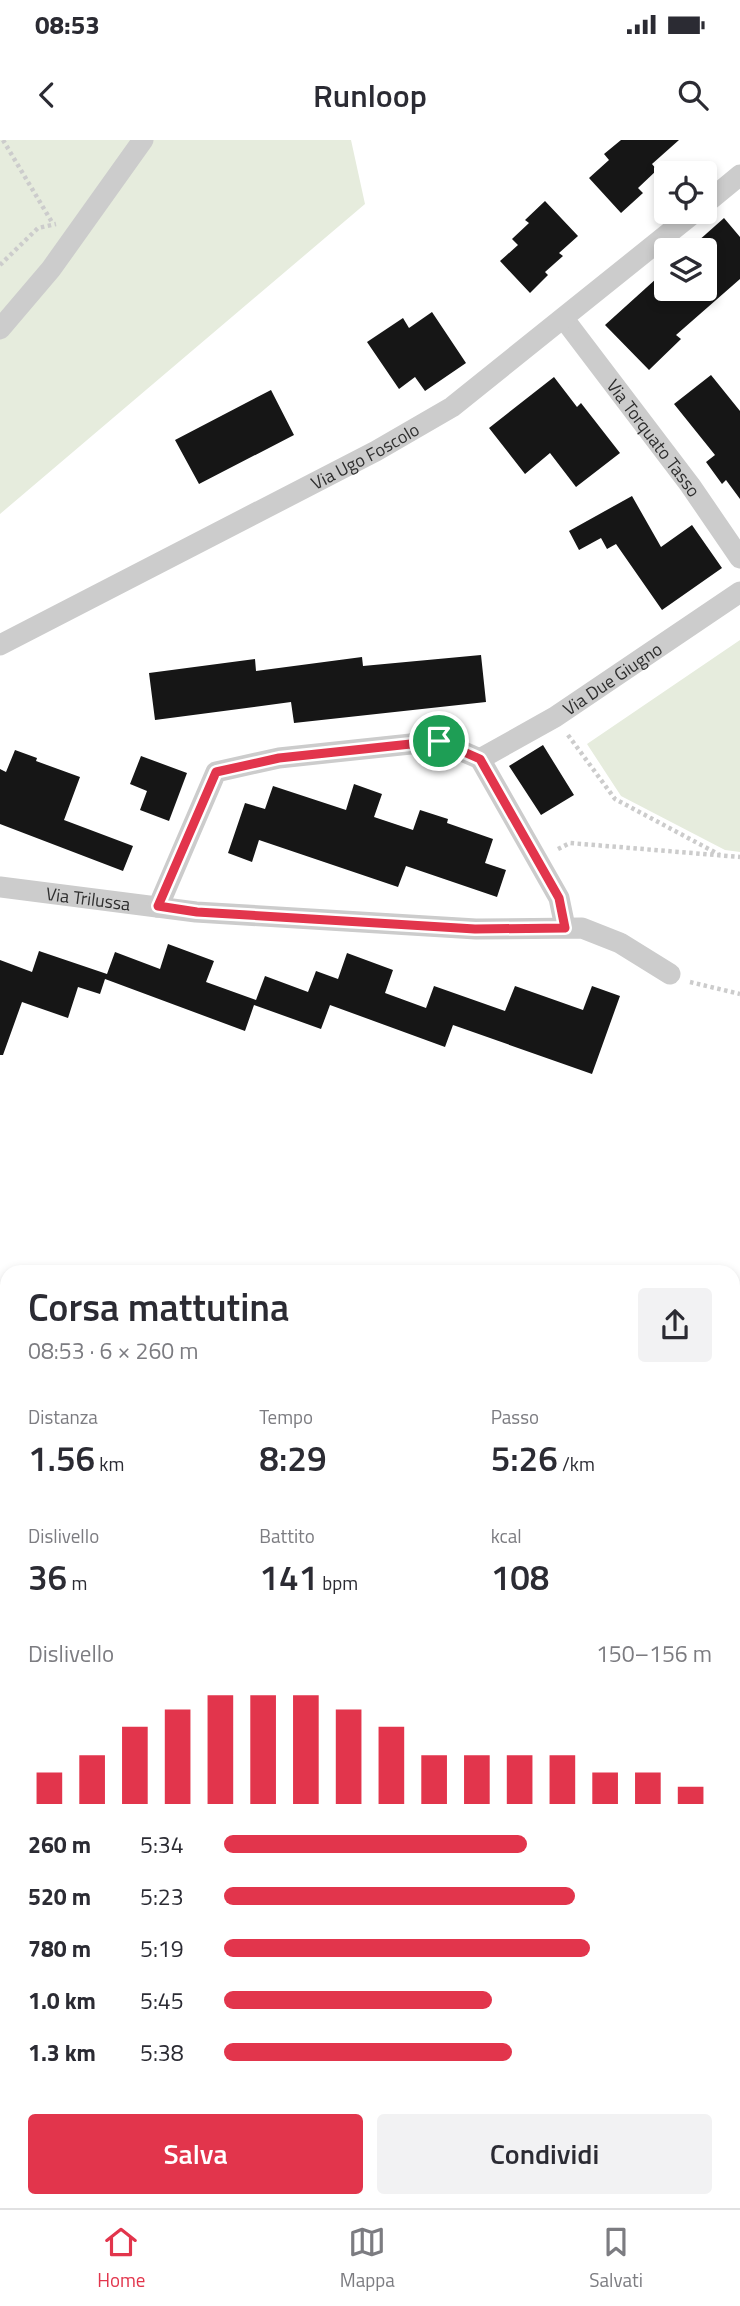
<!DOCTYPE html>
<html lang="it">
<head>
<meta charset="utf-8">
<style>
  :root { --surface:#fff; --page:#f2f2f3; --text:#2b2b33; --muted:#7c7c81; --line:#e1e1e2; --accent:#e2354c }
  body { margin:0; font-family:"Titillium Web",sans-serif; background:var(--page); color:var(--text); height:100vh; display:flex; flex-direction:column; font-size:26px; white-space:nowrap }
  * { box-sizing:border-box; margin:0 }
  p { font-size:23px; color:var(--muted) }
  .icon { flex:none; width:38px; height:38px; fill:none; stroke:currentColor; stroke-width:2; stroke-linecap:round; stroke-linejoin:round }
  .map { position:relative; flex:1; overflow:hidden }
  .drawer { position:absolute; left:0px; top:1125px; width:740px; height:943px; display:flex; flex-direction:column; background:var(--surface); border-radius:21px 21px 0 0; box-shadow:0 4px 10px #0003 }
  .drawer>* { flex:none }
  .fabs { position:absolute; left:654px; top:21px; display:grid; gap:14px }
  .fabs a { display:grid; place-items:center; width:63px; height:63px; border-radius:7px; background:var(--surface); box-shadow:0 4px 10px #0003; font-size:35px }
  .pin { position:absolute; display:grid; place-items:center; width:60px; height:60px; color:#fff; margin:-30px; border:4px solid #fff; border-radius:50%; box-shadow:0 2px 7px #0007 }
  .round { display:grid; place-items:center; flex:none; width:74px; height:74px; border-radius:7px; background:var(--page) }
  .headline { display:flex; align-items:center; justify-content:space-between; height:119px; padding:0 28px }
  h1 { font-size:38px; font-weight:600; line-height:52px }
  .figures { display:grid; grid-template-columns:repeat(3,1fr); gap:10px; height:119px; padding:7px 28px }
  .figures div { display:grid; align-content:center }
  .figures b { font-size:35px; font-weight:600 }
  .figures small { font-size:19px; font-weight:400 }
  .figures p { font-size:19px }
  .chart { height:196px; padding:14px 28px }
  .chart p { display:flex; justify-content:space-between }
  .chart svg { width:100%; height:126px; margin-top:7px; stroke:var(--accent); stroke-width:6 }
  .cta { display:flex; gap:14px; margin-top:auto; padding:14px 28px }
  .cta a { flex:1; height:80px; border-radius:7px; background:var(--accent); color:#fff; font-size:28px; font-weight:600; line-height:80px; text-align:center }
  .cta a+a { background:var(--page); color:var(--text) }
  ul { padding:0 28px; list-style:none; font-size:23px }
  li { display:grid; grid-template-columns:112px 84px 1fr; align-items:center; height:52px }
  li i { height:18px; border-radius:9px; background:var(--accent) }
  .status { display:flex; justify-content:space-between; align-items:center; height:49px; padding:0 35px; background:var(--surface); direction:ltr }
  .status svg { height:19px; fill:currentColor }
  header { display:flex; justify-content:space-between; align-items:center; height:91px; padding:0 28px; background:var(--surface); font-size:32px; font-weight:600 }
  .menu { display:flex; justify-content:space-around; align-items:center; height:98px; border-top:2px solid var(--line); background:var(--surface); font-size:19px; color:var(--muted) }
  .menu a { display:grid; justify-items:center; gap:4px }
  .menu .selected { color:var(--accent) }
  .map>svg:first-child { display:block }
  .green { fill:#e6ecdd }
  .building { fill:#161616 }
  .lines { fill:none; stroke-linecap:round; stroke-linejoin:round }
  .path { stroke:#ccc; stroke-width:4.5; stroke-dasharray:3.5 3.5; stroke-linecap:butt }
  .minor { stroke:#ccc; stroke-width:21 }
  .route-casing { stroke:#fff; stroke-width:14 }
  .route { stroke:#e2354c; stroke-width:9 }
  .labels { text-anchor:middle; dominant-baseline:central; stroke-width:7; stroke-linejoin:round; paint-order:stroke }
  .street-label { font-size:18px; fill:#2f2f2f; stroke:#fff }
</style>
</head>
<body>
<div class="status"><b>08:53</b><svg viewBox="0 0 49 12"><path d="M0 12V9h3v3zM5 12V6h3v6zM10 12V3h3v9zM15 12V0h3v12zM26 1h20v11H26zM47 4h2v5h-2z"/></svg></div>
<header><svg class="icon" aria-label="back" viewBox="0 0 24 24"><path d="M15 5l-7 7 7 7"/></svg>Runloop<svg class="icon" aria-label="search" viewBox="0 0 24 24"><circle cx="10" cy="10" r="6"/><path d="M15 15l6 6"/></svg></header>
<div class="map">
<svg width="740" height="2068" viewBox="0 0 740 2068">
  <rect width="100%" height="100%" fill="#fff"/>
  <path class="green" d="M0,0H351L365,64L0,374Z
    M740,500V712L725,710L621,656L587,604Z"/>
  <path class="building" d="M621,0H679L652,24L657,30L638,48L643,53L621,73L589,38L609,20L604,14Z
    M545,61L578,96L559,113L563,116L545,132L548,135L530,153L500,121L518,105L512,99L529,83L525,80Z
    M724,78L740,97V139L676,195L681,199L649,230L605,185L667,129V149H705V110H688Z
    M432,172L466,223L425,251L415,237L399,249L367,202L403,178L409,188Z
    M711,235L740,271V359L726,340L722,344L706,322L715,315L674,264Z
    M554,237L577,267L581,263L620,313L576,347L550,313L525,334L489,288Z
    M271,250L294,295L199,344L175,300Z
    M632,356L661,407L692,385L722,428L662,470L616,404L607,409L601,398L579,410L569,391Z
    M481,515L486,562L294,583L291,562L155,580L149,533L255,519L256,531L362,517L363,526Z
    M543,605L574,655L541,675L509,626Z
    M15,610L37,618L36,621L80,637L64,680L133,706L123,731L0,684V629L6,632Z
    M141,616L187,633L169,681L140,670L147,651L130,644Z
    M354,644L382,654L374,677L413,690L420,670L448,679L447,683L493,699L485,723L506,730L497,757L406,726L398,747L259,700L252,722L228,713L245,663L265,669L273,646L346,670Z
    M168,804L214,821L206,842L256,860L265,836L308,852L316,831L338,839L347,813L393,830L385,853L426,868L434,846L505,871L515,846L583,870L592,846L620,856L592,934L453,885L445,907L330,865L321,889L254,865L245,891L105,839L100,854L78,847L68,878L22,862L3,915H0V820L32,832L39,811L107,834L115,812L160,829Z"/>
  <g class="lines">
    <path class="path" d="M3,0L53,84
      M0,125L38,88L56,84
      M568,595L615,659L720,715
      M558,709L570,703L740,717
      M690,842L740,854"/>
    <g class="minor">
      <path d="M705,64L740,35"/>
      <path id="s1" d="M564,179L690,345L740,418"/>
      <path d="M0,189L51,129L143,0"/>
      <path id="s2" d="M0,505L376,311L452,267L695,72"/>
      <path d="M480,619L559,758L565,787"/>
      <path id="s3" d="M0,747L196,772L476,789L582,788L620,803L670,834"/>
      <path id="s4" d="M158,767L216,632L279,618L439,601L480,619L555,577L740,452"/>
    </g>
  </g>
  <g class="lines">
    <defs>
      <path id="route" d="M439,601L480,619L559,758L565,788L475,789L197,772L158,766L216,632L279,618Z"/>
    </defs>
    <use href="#route" class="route-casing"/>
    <use href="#route" class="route"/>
  </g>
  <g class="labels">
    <g class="street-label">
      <text stroke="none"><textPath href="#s1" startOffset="149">Via Torquato Tasso</textPath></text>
      <text stroke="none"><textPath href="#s2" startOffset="411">Via Ugo Foscolo</textPath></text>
      <text stroke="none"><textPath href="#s4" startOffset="572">Via Due Giugno</textPath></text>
      <text stroke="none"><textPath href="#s3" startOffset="89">Via Trilussa</textPath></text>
    </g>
  </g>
</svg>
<div class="fabs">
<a><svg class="icon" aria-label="locate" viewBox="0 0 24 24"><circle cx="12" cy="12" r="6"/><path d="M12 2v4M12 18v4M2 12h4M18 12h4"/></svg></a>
<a><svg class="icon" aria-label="layers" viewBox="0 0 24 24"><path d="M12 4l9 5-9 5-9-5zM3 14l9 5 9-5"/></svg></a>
</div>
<div class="pin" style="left:439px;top:601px;background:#1e9e55"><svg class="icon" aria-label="arrive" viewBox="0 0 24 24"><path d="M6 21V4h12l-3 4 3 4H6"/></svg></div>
<section class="drawer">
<div class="headline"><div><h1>Corsa mattutina</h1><p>08:53 · 6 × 260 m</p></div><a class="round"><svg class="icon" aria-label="share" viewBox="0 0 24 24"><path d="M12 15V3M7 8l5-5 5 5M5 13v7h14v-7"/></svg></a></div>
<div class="figures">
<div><p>Distanza</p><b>1.56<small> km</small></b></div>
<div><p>Tempo</p><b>8:29</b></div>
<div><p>Passo</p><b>5:26<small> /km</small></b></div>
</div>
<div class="figures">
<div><p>Dislivello</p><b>36<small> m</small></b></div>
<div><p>Battito</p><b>141<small> bpm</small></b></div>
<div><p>kcal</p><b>108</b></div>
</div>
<div class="chart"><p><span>Dislivello</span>150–156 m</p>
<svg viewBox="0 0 160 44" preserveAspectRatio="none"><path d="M5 44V33M15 44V27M25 44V17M35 44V11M45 44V6M55 44V6M65 44V6M75 44V11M85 44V17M95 44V27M105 44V27M115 44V27M125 44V27M135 44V33M145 44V33M155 44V38"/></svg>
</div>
<ul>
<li><b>260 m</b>5:34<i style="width:62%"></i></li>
<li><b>520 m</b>5:23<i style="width:72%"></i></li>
<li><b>780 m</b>5:19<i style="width:75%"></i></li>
<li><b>1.0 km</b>5:45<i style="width:55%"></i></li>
<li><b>1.3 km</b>5:38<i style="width:59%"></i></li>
</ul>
<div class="cta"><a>Salva</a><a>Condividi</a></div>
</section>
</div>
<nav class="menu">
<a class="selected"><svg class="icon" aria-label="home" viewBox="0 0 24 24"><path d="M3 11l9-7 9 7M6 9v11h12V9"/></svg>Home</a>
<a><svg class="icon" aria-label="map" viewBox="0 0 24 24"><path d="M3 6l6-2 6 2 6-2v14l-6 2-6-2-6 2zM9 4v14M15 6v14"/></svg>Mappa</a>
<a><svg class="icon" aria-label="saved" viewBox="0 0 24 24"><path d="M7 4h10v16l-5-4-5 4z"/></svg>Salvati</a>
</nav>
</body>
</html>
